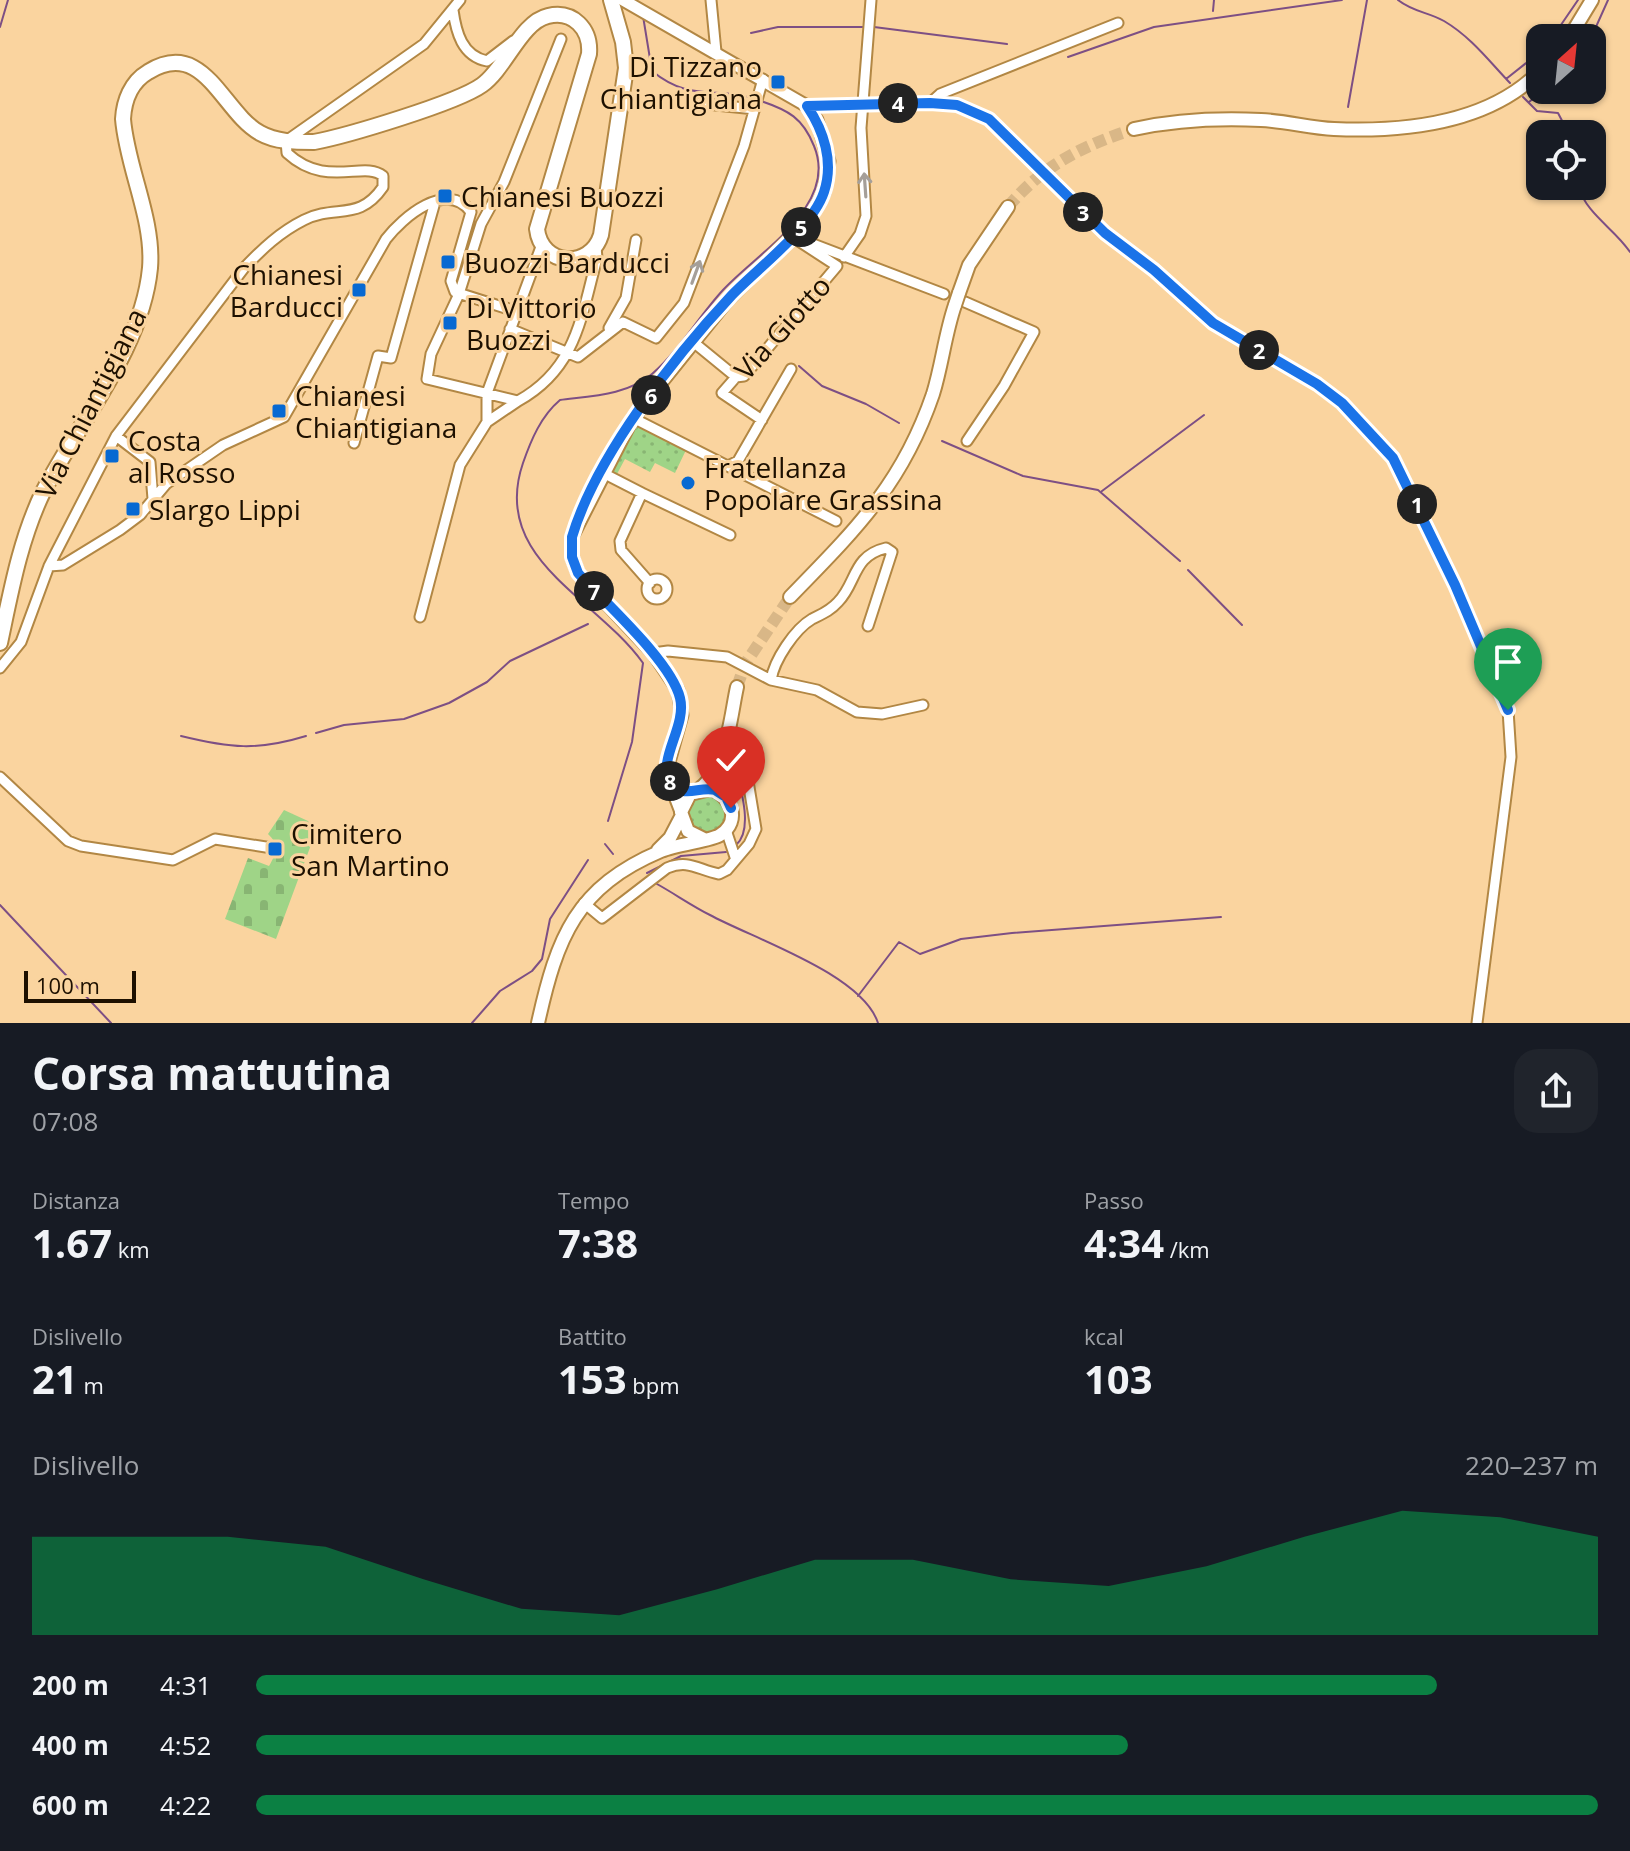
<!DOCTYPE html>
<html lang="it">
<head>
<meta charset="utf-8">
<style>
  :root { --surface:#171b24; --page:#20242c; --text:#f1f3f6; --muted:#9ea1a6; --accent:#0b8043 }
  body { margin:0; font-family:"Open Sans",sans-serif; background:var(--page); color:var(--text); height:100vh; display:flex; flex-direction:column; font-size:30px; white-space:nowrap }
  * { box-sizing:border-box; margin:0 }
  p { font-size:26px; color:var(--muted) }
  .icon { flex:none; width:44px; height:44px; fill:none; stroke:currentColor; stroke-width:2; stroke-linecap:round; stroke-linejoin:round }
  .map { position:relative; height:1023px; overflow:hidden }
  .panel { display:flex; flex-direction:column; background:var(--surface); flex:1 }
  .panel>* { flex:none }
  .needle { width:52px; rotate:27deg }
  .buttons { position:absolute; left:1526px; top:24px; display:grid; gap:16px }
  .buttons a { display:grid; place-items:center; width:80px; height:80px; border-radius:16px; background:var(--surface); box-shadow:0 2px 6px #0004; font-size:40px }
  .scale { position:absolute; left:24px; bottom:20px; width:112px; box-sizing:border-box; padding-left:8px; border:4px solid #1d1000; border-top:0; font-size:22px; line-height:28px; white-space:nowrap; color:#1d1000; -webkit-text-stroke:6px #fad49f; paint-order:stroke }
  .pin { position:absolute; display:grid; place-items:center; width:68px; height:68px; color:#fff; margin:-82px -34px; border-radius:50% 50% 50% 0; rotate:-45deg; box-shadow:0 0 8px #0007 }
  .pin .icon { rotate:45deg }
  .km { position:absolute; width:40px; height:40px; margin:-20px; border-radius:50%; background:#222; color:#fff; font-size:22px; line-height:40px; text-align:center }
  .round { display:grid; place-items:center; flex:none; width:84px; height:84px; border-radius:24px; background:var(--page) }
  .overview { display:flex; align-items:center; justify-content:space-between; height:136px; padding:0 32px }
  h1 { font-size:44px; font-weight:700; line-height:60px }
  .figures { display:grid; grid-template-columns:repeat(3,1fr); gap:12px; height:136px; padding:8px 32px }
  .figures div { display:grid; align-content:center }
  .figures b { font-size:40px; font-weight:700 }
  .figures small { font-size:22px; font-weight:400 }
  .figures p { font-size:22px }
  .chart { height:224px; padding:16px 32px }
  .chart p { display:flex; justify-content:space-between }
  .chart svg { width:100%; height:144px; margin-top:8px; fill:var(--accent); opacity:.7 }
  ul { padding:0 32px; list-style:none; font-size:26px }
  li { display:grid; grid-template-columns:128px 96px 1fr; align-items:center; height:60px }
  li i { height:20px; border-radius:10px; background:var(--accent) }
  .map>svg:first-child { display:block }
  .grass { fill:url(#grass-dots) }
  .cemetery { fill:url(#cemetery-stones) }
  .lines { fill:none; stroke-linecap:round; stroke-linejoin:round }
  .stream { stroke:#7d4f84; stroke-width:2 }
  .secondary-tunnel { stroke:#d9b787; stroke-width:12; stroke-dasharray:12 6; stroke-linecap:butt }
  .minor-casing { stroke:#b28744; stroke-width:13 }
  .tertiary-casing { stroke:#b28744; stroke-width:15 }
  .secondary-casing { stroke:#b28744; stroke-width:16 }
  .primary-casing { stroke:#b28744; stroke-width:18 }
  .minor { stroke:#fff; stroke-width:9 }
  .tertiary { stroke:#fff; stroke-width:11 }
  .secondary { stroke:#fff; stroke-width:12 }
  .primary { stroke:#fff; stroke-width:14 }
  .secondary-bridge-casing { stroke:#b28744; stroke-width:16; stroke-linecap:butt }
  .secondary-bridge { stroke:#fff; stroke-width:12 }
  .oneway { stroke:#a59f99 }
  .route-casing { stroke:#fff; stroke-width:16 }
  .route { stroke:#1a73e8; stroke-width:10 }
  .poi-dot { fill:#0769d2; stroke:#fad49f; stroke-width:3 }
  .labels { text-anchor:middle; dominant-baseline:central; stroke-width:6; stroke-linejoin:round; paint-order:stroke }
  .poi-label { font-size:28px; fill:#1d1000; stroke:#fad49f; text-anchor:start }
  .street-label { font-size:28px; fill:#1d1000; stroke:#fad49f }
</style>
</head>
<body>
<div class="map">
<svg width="1630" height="1023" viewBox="0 0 1630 1023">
  <defs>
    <pattern id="grass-dots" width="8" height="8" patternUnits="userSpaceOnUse" patternTransform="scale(2)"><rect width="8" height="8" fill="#9fd487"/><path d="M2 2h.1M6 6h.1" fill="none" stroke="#88b573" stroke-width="1.8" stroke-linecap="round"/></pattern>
    <pattern id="cemetery-stones" width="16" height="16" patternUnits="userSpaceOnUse" patternTransform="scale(2)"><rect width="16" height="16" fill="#9fd487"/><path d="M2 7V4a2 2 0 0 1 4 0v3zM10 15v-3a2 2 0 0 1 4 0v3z" fill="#88b573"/></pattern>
  </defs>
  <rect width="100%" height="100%" fill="#fad49f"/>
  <path class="grass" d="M638,425L686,450L675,473L655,463L650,472L625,459L617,474L611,470L631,427L636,429Z
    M688 813a19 19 0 1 1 38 0a19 19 0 1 1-38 0Z"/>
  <path class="cemetery" d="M284,810L308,821L315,834L276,939L225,919L248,858L269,866C276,854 280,845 268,834Z"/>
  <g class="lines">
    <path class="stream" d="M1398,0C1413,12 1428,12 1444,21C1471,37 1489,61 1510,83
      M1213,11L1214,0
      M643,16L652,71C691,103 716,86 755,99
      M0,27L8,0
      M874,27L1007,44
      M751,33L778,27H865
      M1552,38L1578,0
      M1591,38L1608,0
      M1068,57L1154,27L1342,0
      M1506,79L1540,52
      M1523,97L1537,111L1558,113L1569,134
      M1529,102L1544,90
      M1348,107L1367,0
      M1578,186C1587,215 1614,228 1630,252
      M799,366L822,386L866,404L899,423
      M942,441L1023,476L1098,490L1180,561
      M1102,491L1204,415
      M1188,570L1242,625
      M316,733L344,725L404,719L449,703L487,682L510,661L588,624
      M181,736C230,748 257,751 306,736
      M732,747C735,774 757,827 736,845
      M608,821L632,742L643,663C596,597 490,559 523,463C531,440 541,416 560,400C590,396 628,395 652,374C679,351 699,316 723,290C758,252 839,206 814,146C803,118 788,110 761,101
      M605,844L613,854
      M647,873L681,856L726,852
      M657,884C675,894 692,906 710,915C754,939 862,974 878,1023
      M0,905L111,1023
      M858,996L899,942L920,954L961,939L1012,933L1221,917
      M472,1023L500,991L532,971L542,959L550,919L588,860"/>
    <path class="secondary-tunnel" d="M1008,207C1042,166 1084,145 1134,129
      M737,687L745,664L790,597"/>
    <defs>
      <path id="minor" d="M711,0L716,52
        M453,10C456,32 462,56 487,61L513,41
        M561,39L504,182L481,224L459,294L431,354L427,379L518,401C576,369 581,318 597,258L596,247
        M696,103L755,109
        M930,103L940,94L1118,23
        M807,106L930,103L957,105L989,119L1105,233L1154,270L1213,323L1317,384L1356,416L1393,458L1455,585L1508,710L1511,757L1477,1023
        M813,244L944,294
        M844,257L860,234L866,216L861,128L871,0
        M965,302L1034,332L1004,386L967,441
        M609,328L626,298L636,240
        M510,329L578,357L623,322L656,338L684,303L744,146L763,79
        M692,341L736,377
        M633,418L836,521
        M762,420L722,393L736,377L744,376L837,266L791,236
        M487,422L518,401
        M116,436L150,462L153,499
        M354,443L378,356L391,358L435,202
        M728,466L738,461L791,369
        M603,473L642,493L620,541L621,550L650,583
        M642,493L730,535
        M49,566L63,565L120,530L140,515L166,484L223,445L284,417L386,239C402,218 447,179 471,212L451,281L455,292L515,311
        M647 589a10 10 0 1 1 20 0a10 10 0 1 1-20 0Z
        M420,617L460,465L487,422V393L542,244
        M653,653L668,651L727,657L771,680L817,690L857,712L882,714L923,705
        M0,668L21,642L49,566L116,436L244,268C262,249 280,232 304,220C336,204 359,222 383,187V176C364,160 326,189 287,153L286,141L424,44L460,0
        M771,680C774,660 795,629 812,619C822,614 830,611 838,602C857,583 852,556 886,548L892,552L868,626
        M0,777L68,841L81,846L173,860L215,839L272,848
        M726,830L735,857
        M584,903L602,918L667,868C689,859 698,870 719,874L727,870L749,844L756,829L743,751L756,748"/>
      <path id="tertiary" d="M623,0L807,106L817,120L829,161L824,193L811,217L727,301L633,418L572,537V557L578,573L653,653L678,690L682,715L666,773L681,812"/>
      <path id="secondary" d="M1569,38L1592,0
        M1134,129C1175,120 1219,118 1261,120C1286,121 1310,128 1334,129C1404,132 1488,124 1540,71
        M959,293L969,265L1008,207
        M790,597C855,530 902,485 933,394C942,365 945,334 955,305
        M698,790C727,770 730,719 737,687
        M658,850L670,838L681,817
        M538,1023C557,937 576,887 661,851C677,844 711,841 720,835C742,821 731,794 710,789L690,794L681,812L688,831L704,839"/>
      <path id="primary" d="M0,643C11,591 20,540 43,492C79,421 142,350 150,268C154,219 127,168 123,119C124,101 131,82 148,72C204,37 222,112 260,133C276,142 295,142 314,142C346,136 457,103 482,85C506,68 521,22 548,16C573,10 591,29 589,54L537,229C541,266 590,270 601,235L626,68L623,42L611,0"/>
    </defs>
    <use href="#minor" class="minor-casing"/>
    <use href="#tertiary" class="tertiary-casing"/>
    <use href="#secondary" class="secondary-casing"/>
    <use href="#primary" class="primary-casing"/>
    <use href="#minor" class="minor"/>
    <use href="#tertiary" class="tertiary"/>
    <use href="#secondary" class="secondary"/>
    <use href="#primary" class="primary"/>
    <defs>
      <path id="secondary-bridge" d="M955,305L959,293"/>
    </defs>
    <use href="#secondary-bridge" class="secondary-bridge-casing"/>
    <use href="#secondary-bridge" class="secondary-bridge"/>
  </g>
  <defs><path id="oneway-shaft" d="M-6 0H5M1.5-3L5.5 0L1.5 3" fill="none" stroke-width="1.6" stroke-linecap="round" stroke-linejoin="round" transform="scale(2)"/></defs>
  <g class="oneway">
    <use href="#oneway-shaft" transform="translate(865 185) rotate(-94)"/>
    <use href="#oneway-shaft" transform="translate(696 272) rotate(-70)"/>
  </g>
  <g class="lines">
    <defs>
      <path id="route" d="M731,808L726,797L715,790C698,786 682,800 670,781C657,760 687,726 680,698C671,661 604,602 578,573L572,557V537C596,456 675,356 732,295C759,267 812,228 824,192C834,162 824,131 807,106L930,103L957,105L989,119L1105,233L1154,270L1213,323L1317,384L1342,403L1393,458L1455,585L1508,710"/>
    </defs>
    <use href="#route" class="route-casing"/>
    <use href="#route" class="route"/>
  </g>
  <g class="poi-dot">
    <rect x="770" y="74" width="16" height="16" rx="4"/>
    <rect x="437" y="188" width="16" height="16" rx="4"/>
    <rect x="440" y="254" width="16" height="16" rx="4"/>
    <rect x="351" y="282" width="16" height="16" rx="4"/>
    <rect x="442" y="315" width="16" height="16" rx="4"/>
    <rect x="271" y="403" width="16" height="16" rx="4"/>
    <rect x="104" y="448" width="16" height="16" rx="4"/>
    <circle cx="688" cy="483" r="8"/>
    <rect x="125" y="501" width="16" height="16" rx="4"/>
    <rect x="267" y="841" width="16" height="16" rx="4"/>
  </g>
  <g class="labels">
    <g class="poi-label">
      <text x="762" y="66" text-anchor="end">Di Tizzano<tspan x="762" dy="32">Chiantigiana</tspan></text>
      <text x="461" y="196">Chianesi Buozzi</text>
      <text x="464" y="262">Buozzi Barducci</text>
      <text x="343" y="274" text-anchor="end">Chianesi<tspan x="343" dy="32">Barducci</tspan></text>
      <text x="466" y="307">Di Vittorio<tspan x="466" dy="32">Buozzi</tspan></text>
      <text x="295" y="395">Chianesi<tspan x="295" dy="32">Chiantigiana</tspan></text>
      <text x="128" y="440">Costa<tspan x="128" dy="32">al Rosso</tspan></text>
      <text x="704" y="467">Fratellanza<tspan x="704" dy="32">Popolare Grassina</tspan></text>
      <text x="149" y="509">Slargo Lippi</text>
      <text x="291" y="833">Cimitero<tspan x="291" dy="32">San Martino</tspan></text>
    </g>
    <g class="street-label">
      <text transform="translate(782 327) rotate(-48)">Via Giotto</text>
      <text transform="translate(90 403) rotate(-63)">Via Chiantigiana</text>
    </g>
  </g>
</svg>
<div class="buttons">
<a><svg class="needle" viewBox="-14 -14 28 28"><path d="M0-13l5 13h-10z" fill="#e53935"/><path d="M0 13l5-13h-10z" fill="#9ea1a6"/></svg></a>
<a><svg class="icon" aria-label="locate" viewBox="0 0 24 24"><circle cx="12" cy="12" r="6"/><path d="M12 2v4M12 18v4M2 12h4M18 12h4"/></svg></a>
</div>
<div class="scale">100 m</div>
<div class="pin" style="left:1508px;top:710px;background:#1e9e55"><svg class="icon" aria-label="arrive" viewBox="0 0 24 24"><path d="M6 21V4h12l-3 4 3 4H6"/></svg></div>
<div class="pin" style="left:731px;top:808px;background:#d93025"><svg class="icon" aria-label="check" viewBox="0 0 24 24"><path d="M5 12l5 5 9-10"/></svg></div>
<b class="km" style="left:1417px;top:504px">1</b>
<b class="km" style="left:1259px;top:350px">2</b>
<b class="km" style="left:1083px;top:212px">3</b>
<b class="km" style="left:898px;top:103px">4</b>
<b class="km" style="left:801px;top:227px">5</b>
<b class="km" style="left:651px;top:395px">6</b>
<b class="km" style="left:594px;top:591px">7</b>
<b class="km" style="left:670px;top:781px">8</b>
</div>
<section class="panel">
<div class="overview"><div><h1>Corsa mattutina</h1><p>07:08</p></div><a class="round"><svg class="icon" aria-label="share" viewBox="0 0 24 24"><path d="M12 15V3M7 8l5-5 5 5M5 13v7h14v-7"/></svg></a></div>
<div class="figures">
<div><p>Distanza</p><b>1.67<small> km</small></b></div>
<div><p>Tempo</p><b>7:38</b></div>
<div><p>Passo</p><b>4:34<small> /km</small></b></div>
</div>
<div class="figures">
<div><p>Dislivello</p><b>21<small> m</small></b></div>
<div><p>Battito</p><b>153<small> bpm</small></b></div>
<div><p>kcal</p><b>103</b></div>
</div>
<div class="chart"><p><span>Dislivello</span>220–237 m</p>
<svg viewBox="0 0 160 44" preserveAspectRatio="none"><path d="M0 44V14L10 14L20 14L30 17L40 27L50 36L60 38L70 30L80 21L90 21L100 27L110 29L120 23L130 14L140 6L150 8L160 14V44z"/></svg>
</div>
<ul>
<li><b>200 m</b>4:31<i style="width:88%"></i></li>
<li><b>400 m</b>4:52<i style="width:65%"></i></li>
<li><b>600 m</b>4:22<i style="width:100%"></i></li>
</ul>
</section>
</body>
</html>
